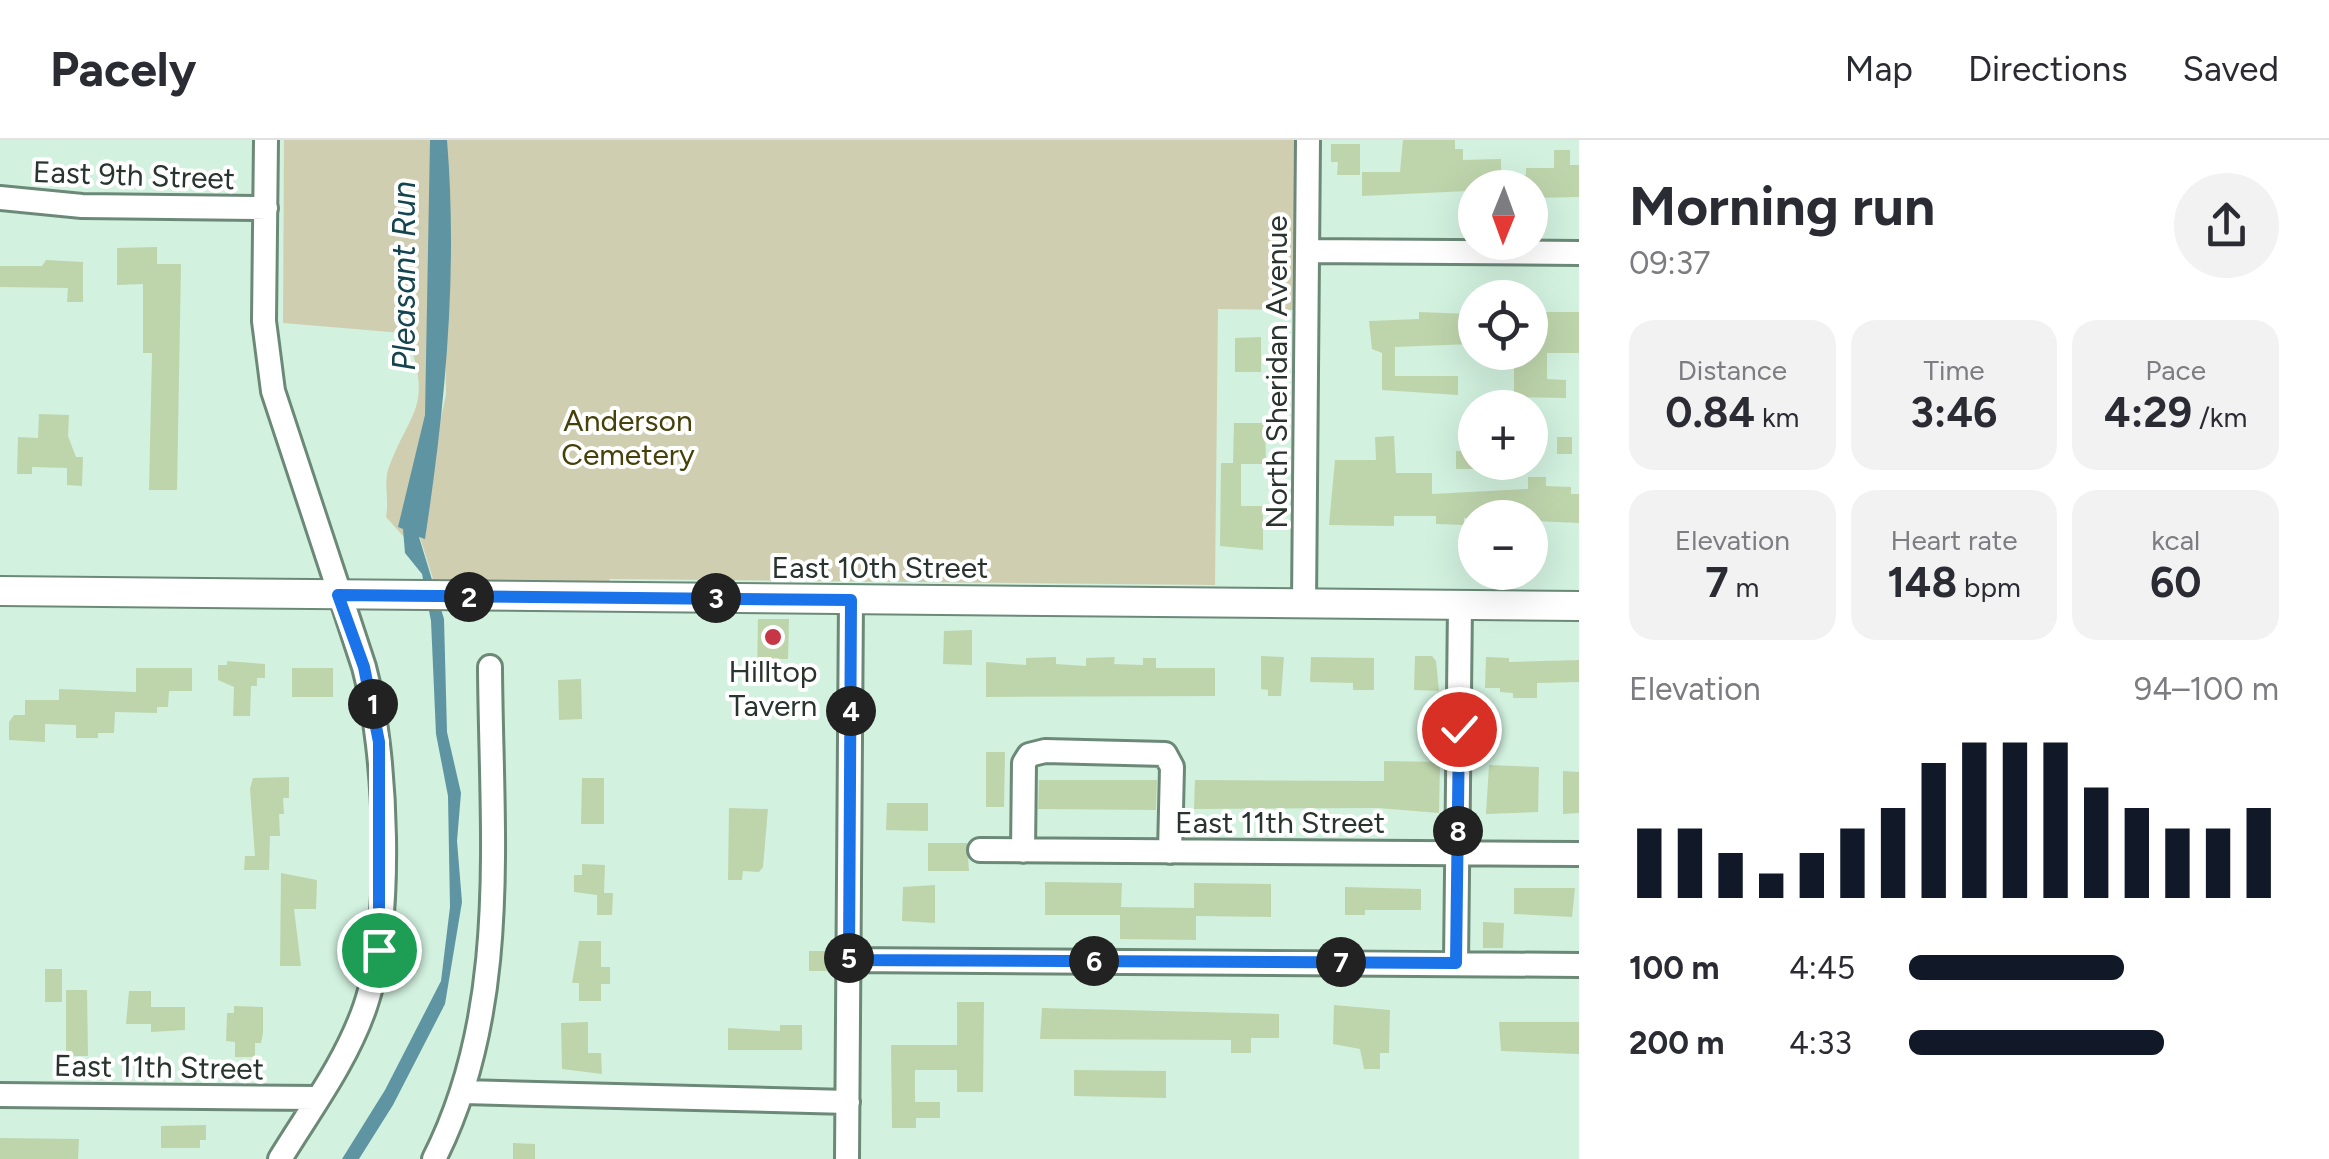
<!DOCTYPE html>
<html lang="en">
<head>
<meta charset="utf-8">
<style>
  :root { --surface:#fff; --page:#f2f2f3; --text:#2b2b33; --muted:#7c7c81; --line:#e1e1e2; --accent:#111827 }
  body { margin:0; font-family:Figtree,sans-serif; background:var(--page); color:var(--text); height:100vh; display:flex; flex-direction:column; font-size:38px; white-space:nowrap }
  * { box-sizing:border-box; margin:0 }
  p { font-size:32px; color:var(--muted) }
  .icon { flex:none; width:55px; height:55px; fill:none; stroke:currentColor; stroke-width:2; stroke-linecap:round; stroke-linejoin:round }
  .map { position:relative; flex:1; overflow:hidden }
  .panel { display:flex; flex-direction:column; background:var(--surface); width:750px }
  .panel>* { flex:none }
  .needle { width:65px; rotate:181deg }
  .tools { position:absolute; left:1458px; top:30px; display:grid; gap:20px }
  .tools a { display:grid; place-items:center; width:90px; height:90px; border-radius:50%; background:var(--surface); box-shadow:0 10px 40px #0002; font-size:50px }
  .pin { position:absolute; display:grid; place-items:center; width:85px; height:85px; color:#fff; margin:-42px; border:5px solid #fff; border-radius:50%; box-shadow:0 2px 10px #0007 }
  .km { position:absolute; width:50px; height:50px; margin:-25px; border-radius:50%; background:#222; color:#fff; font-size:28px; line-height:50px; text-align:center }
  .round { display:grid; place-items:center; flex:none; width:105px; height:105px; border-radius:52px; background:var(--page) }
  .overview { display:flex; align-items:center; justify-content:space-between; height:170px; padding:0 50px }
  h1 { font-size:55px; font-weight:700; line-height:75px }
  .metrics { display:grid; grid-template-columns:repeat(3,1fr); gap:15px; height:170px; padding:10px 50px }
  .metrics div { display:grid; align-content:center; border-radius:25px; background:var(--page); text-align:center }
  .metrics b { font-size:42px; font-weight:700 }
  .metrics small { font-size:28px; font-weight:400 }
  .metrics p { font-size:28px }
  .chart { height:280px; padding:20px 50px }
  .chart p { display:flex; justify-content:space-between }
  .chart svg { width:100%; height:180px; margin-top:10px; stroke:var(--accent); stroke-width:6 }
  ul { padding:0 50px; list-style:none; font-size:32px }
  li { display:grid; grid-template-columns:160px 120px 1fr; align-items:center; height:75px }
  li i { height:25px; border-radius:12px; background:var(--accent) }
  header { display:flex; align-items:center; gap:60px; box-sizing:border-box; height:140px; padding:0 50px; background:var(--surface); border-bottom:2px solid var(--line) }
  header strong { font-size:48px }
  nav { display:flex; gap:55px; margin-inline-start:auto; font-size:35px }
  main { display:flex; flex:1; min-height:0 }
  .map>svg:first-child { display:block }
  .green { fill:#d0ceb1 }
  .water { fill:#5f95a2 }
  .building { fill:#bed5ac }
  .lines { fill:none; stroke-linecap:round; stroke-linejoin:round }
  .minor-casing { stroke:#6c8978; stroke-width:28 }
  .major-casing { stroke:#6c8978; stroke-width:32 }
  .minor { stroke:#fff; stroke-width:22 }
  .major { stroke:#fff; stroke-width:28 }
  .route-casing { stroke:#fff; stroke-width:20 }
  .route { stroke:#1a73e8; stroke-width:12 }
  .poi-dot { fill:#c73645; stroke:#fff; stroke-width:4 }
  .labels { text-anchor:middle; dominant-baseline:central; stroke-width:8; stroke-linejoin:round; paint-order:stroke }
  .street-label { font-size:30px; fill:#28342d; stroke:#fff }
  .park-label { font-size:30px; fill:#464009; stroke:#fff }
  .poi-label { font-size:30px; fill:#28342d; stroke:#fff }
  .water-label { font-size:32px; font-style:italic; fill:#13444f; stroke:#fff }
</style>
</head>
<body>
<header>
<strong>Pacely</strong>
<nav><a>Map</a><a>Directions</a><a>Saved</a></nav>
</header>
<main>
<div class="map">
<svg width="1579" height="1019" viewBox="0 0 1579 1019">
  <rect width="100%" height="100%" fill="#d2f1df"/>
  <path class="green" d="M284,0H1295V170L1218,169L1215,445L609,439L612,446L433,439L418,391L446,254L445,197L435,225L404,397L386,377C389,362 384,342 388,330C408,273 433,269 409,202L414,194L283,183Z"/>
  <path class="water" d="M430,0H447C458,133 445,268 425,399L419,397L444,479L447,592L461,653L457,701L462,762L445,864L393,965L359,1019H342L385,950L441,841L450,767L448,656L436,594L431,481L422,434L405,413L403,389L398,387L425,275Z"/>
  <path class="building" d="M1403,0H1455V9H1463V20L1501,19V35H1526V28H1554V10H1570V25H1579V57L1530,58V48L1362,56V32H1400Z
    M1331,4H1360V35H1337L1338,22H1331Z
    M157,107V124H181L177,350H149L152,213H143V144L117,145V108Z
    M46,120L83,122V162H67L68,148L0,147V126H42Z
    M1419,172L1472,174L1471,204L1395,207V236H1458V255L1382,250V213L1372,209L1369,181L1419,179Z
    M1530,172H1579V213H1547V239L1566,240V258L1514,257V212H1530Z
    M1261,197V232H1235V198Z
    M39,274L69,275L68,296L76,317H83L82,346L67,345V328L32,327V334H17L18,297L38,298Z
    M1234,283H1265L1266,324H1241V366H1263V410L1220,406L1221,323H1233Z
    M1394,296L1396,333H1432V354L1528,349V337H1546V346L1571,347V354H1579V383L1464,378V385L1436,384V376H1394V386L1329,385L1335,320H1376L1375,297Z
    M1557,297H1572V314H1557Z
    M1456,311H1474V329H1456Z
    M758,479H789L788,519H773V531L757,530Z
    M972,490V525L943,524L944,491Z
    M1261,516L1284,517L1281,556H1268V550L1261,549Z
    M1415,516H1432L1436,521L1439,551L1414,550Z
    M1056,517V524L1086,526V518L1115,517L1114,524L1143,525V518H1156V528H1215V556L986,557V522L1026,525V518Z
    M1311,517L1374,518V550H1353V543L1310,542Z
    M1486,517L1509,518V522L1579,520V542L1537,543V558H1513V553L1500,552V548H1485Z
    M227,521L265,524V538H257V546H251L250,576H233L234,547L218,540V525H227Z
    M136,528H192V551H169L168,567H157V573L115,572L114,593H98V598H76V585L45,584V602L9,600V582L14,575H25V560H59V549L136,552Z
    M292,528H333V557H292Z
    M581,539L582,579L559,580L558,540Z
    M986,612H1005L1004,667H986Z
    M1384,621L1440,622L1439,673L1378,668L1194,669L1195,640L1384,641Z
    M1489,625L1539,627L1538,672L1486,674Z
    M1563,631L1579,632V673L1563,674Z
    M289,637V658H283L284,674H279L280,696H270L269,730H244L245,716H255L250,649L253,638Z
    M582,638H604V684H581Z
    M1039,640H1157L1156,670L1038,669Z
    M887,663H928V691L886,690Z
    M729,668L768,669L763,727L759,732L743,731L742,740H728Z
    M928,703H967L969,731H928Z
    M582,724L605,725L604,753H613L612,775H597V755L574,752V735H582Z
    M281,733L317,740L316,769H294L301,826H280Z
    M1045,742L1122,743L1121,767L1194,768V743L1271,744V777L1196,776V800L1120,799V775H1045Z
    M935,745V783L902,781L903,747Z
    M1345,747L1421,749V770H1365V775H1345Z
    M1514,748H1575L1572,777L1514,774Z
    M1483,782L1504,783L1503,808H1483Z
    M579,801H601V827H610V844H601V861H579V843H572Z
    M809,811H828V831H809Z
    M45,829H62V862H45Z
    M66,850H87L88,916H66Z
    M129,851H151V867H185V890L151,892V884H126Z
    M957,862H984L983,952H957V930H915V962H940V978H916V988H892L891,905H957Z
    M1334,865L1390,870L1389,913H1380V929H1364L1360,909L1333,904Z
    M234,866L263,867V893L261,903H255V917H235V902L226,901L227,873H234Z
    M1042,868L1279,874V898H1251V913H1231V900L1040,899Z
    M588,882V913H601L602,934L562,929L561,883Z
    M1499,882H1579V914L1501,911Z
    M780,885H802V910H728V888L780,891Z
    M1074,930L1166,931V958L1074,956Z
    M206,985V1000H200V1008H161V986Z
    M0,998L79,999L78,1019H0Z
    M513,1003L535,1004V1019H513Z"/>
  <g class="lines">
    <defs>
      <path id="minor" d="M266,0L264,181L273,251L364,527C387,612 394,783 365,867C346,922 310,970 280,1019
        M0,58L82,66L266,68
        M1307,111L1579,113
        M1304,464L1308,0
        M980,710L1579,714
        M1023,711L1024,623L1029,615L1045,611L1165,614L1172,627L1170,712
        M849,820L1579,825
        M1456,823L1460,465
        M464,952L848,962
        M0,955L318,958
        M434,1019C511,868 491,692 490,527
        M847,1019L851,459"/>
      <path id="major" d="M0,451L1579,466"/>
    </defs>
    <use href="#minor" class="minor-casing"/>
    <use href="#major" class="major-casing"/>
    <use href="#minor" class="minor"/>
    <use href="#major" class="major"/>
  </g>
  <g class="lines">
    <defs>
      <path id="route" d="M379,810V602L364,527L338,455L851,460L849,820L1456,823L1459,589"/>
    </defs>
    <use href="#route" class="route-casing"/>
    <use href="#route" class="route"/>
  </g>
  <circle class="poi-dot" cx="773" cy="497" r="10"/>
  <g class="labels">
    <g class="street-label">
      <text transform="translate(134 35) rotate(2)">East 9th Street</text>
      <text transform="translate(1276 232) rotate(-90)">North Sheridan Avenue</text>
      <text x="880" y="427">East 10th Street</text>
      <text x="1280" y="682">East 11th Street</text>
      <text transform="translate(159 927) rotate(1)">East 11th Street</text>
    </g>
    <g class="park-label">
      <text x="628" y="280">Anderson<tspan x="628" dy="34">Cemetery</tspan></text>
    </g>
    <g class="poi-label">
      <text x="773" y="531">Hilltop<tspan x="773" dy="34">Tavern</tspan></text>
    </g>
    <g class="water-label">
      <text transform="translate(404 136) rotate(-90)">Pleasant Run</text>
    </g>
  </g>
</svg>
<div class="tools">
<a><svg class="needle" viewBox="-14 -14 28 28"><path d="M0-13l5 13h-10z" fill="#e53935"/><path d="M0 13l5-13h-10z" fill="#7c7c81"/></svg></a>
<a><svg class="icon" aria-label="locate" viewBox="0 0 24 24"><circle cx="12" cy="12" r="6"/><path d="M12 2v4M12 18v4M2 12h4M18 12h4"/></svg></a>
<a>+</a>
<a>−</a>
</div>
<div class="pin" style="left:379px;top:810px;background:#1e9e55"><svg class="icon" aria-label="arrive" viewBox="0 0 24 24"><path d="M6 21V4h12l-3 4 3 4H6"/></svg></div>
<div class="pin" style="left:1459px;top:589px;background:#d93025"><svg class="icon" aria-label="check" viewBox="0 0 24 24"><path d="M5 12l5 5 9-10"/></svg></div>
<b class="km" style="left:373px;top:564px">1</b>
<b class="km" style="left:469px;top:457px">2</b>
<b class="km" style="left:716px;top:458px">3</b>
<b class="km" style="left:851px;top:571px">4</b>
<b class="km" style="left:849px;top:818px">5</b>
<b class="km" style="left:1094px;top:821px">6</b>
<b class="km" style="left:1341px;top:822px">7</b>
<b class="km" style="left:1458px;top:691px">8</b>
</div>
<section class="panel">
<div class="overview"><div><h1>Morning run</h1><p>09:37</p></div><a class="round"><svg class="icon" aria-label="share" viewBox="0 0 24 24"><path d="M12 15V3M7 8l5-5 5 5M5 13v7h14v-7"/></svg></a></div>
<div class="metrics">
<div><p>Distance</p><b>0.84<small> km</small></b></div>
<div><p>Time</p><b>3:46</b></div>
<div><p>Pace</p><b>4:29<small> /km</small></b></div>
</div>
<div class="metrics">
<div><p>Elevation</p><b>7<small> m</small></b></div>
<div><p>Heart rate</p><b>148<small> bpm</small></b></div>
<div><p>kcal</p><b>60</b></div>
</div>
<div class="chart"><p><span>Elevation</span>94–100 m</p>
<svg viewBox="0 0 160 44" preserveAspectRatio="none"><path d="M5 44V27M15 44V27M25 44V33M35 44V38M45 44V33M55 44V27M65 44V22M75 44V11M85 44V6M95 44V6M105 44V6M115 44V17M125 44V22M135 44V27M145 44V27M155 44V22"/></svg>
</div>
<ul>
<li><b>100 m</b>4:45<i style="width:58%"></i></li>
<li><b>200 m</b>4:33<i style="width:69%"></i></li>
</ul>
</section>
</main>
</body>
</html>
